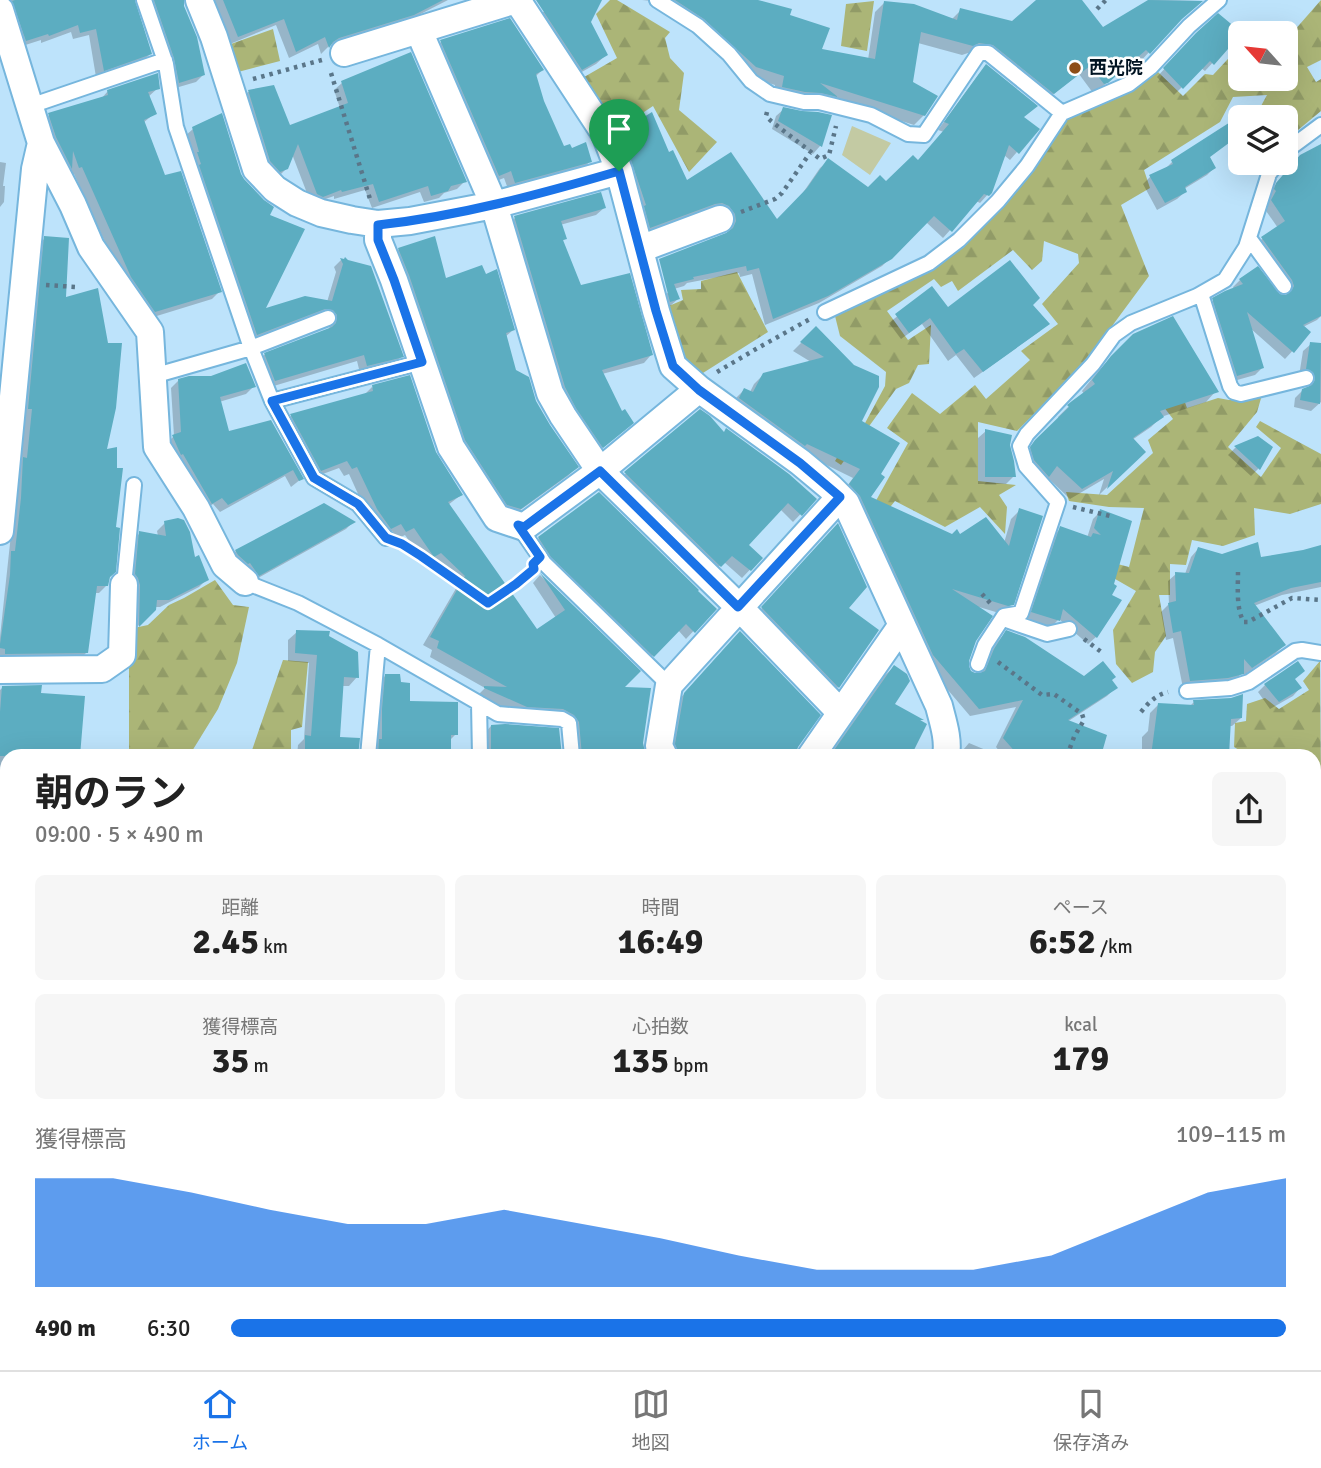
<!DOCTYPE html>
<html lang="ja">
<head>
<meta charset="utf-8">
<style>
  :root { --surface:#fff; --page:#f6f6f6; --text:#222; --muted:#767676; --line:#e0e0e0; --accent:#1a73e8 }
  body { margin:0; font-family:Signika,"Noto Sans JP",sans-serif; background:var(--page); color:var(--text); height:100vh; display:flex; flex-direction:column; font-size:26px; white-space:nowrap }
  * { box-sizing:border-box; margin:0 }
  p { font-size:23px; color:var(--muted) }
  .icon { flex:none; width:38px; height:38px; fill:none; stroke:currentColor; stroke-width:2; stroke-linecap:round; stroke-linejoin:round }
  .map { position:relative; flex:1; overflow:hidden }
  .panel { position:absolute; left:0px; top:749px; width:1321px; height:621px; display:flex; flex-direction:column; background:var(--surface); border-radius:21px 21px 0 0; box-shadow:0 7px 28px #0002 }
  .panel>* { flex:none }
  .needle { width:46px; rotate:297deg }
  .tools { position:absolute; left:1228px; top:21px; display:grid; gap:14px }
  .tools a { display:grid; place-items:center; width:70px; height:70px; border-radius:10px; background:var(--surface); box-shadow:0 7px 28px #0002; font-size:35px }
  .pin { position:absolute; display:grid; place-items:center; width:60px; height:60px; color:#fff; margin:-72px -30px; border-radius:50% 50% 50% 0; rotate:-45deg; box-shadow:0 0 7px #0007 }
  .pin .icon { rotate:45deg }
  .round { display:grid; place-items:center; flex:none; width:74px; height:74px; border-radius:10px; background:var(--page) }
  .head { display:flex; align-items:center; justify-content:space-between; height:119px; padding:0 35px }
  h1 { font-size:38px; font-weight:700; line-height:52px }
  .stats { display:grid; grid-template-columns:repeat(3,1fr); gap:10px; height:119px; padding:7px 35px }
  .stats div { display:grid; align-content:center; border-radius:10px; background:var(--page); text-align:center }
  .stats b { font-size:35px; font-weight:700 }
  .stats small { font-size:19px; font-weight:400 }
  .stats p { font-size:19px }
  .chart { height:196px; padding:14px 35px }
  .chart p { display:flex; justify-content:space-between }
  .chart svg { width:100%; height:126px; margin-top:7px; fill:var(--accent); opacity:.7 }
  ul { padding:0 35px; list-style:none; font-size:23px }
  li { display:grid; grid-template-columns:112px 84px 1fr; align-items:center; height:52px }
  li i { height:18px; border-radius:9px; background:var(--accent) }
  .tabs { display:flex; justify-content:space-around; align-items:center; height:98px; border-top:2px solid var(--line); background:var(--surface); font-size:19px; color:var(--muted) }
  .tabs a { display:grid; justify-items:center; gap:4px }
  .tabs .active { color:var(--accent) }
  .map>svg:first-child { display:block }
  .forest { fill:url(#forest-firs) }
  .park { fill:#c3caa3 }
  .shadow { fill:#0003 }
  .building { fill:#5cadc1 }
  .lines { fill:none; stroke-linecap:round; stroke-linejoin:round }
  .service-casing { stroke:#76b6dd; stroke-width:18 }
  .minor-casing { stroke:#76b6dd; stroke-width:30 }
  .path { stroke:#5a7689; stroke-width:4.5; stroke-dasharray:3.5 5; stroke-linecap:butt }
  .service { stroke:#fff; stroke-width:14 }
  .minor { stroke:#fff; stroke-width:26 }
  .route-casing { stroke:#fff; stroke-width:14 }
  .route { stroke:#1a73e8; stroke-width:9 }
  .poi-dot { fill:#8d4d16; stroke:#fefefe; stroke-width:2.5 }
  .labels { text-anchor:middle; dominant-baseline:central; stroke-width:5; stroke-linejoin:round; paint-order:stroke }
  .poi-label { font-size:18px; font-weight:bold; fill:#001321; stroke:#fefefe; text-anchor:start }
</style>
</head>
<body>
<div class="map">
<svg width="1321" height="1370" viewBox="0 0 1321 1370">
  <defs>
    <pattern id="forest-firs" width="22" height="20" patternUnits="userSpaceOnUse" patternTransform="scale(1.75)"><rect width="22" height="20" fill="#abb577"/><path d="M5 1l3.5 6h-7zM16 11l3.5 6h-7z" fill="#919b67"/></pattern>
  </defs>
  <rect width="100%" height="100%" fill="#bde3fb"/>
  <path class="forest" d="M610,0H617L670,32L665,38L670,58L684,73L679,110L717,142L689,172L653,106L611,134L579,80L617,58L596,14Z
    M1321,0V60L1307,67L1316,82L1321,79V111L1286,140V117H1255L1267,95L1233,97L1220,122L1144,170L1150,188L1121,205L1149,276L1084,364L1017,431L978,422V481L1016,485L999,495L1007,507L1005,534L980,507L945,527L895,501L879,521L873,506L908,443L887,428L912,393L940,414L975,385L986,399L1030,360L1021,351L1058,324L1042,304L1079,263L1078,254L1044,241L1042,261L1032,270L1013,250L958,291L952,281L941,287L934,279L887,311L908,340L931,325L929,364L918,365L909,383L896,389L841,465L835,461L858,423L864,425L885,386L886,372L840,336L835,316L931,268L964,247L1030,174L1066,118L1133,90L1158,72L1183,96L1205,74L1213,75L1240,46L1241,79H1286V40Z
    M874,1L867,51L841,46L846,4Z
    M273,29L280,61L238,72L231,44Z
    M737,272L768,332L695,378L676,361L664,308L683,300L681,290L701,289V281Z
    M1262,395L1257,412L1228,447L1261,477L1281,448L1256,427L1260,421L1321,454V504L1290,514L1254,508L1255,535L1223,546L1192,540L1186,565L1170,564V595H1159L1166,636L1155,652L1153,672L1132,683L1116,664L1113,630L1136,591L1103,572L1102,560L1129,567L1144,508L1109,507L1069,501L1066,492L1107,495L1153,453L1148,440L1173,419L1160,402L1183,397L1187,408L1218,398L1229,400Z
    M215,580L233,605L249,607L237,663L218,709L189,756H129V629L148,625L169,605L184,598Z
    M283,660L308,662L302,727L291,730V756H250Z
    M1320,661L1321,782L1314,783V756H1246V754L1234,747L1235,723L1246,721L1247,704L1265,698L1279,709L1309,690L1303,681Z
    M7,1066V1162L0,1158V1069Z
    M7,1201V1363H97L100,1370H18L0,1365V1213Z
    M822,1363H976L975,1370H821Z"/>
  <path class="park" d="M852,126L891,143L870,175L842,155Z
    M565,1363H641L663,1370H561Z"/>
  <path class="shadow" d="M0,0H133L150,54L143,61L96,77L89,35L73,39L71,32L41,43V40L19,47Z
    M141,0H182L183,6L203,75L196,82L172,89Z
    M213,0H448L405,22L330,45L321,54L318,44L289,58L276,25L230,44Z
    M570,0H600L589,22L606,55L596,64L571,78L534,21L543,12H566Z
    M642,0H755L788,16L820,50L868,60L875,12L885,2L951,20L961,10L1013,23L1039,0H1080L1103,30L1151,0L1201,1L1174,25L1139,63L1135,59L1096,92L1093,93L1079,74L1043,102L983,54L968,53L962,55L918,43L911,83L924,115L914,125L833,99L773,96L775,85L746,76L693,28L652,1Z
    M1240,33L1205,71L1201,68L1174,95L1157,77L1188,43Z
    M441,42L542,70L535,77L542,101L563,148L590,161L583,169L508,189L504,178L491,183L434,49Z
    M979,74L1022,118L1037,129L1010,160L1004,155L990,192L980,203L976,201L943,238L926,222L882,266L819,303L765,325L752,274L740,277L739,273L687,283L684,286L674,289L678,299L670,306L663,308L652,268L658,262L666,294L669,292L661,260L727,235L729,230L728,222L643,235L616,145L629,134L628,132L635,124L668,154L686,182L776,221L800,197L820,168L828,161L868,189L887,183L918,162L944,132L938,130Z
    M342,83L465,181L457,189L444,193L439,198L424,202L420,192L372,208L365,190L334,199V196L314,203L310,201L292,154L287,168L279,176L272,178L241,100L248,92L273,87L289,127L340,108L334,90Z
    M158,88L148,97L155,113L143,123L164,178L220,291L212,299L147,319L124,284L74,174L72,175L69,169L64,174L42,123L49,115L101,99L108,91Z
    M784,109L830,116L820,146L813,154L772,129L776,116Z
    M193,129L239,174L268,215L263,311L327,302L336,272L334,267L341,260L343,261L402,356L394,364L360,373L357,361L267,388L257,362L264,355L329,330L330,323L249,342L185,136Z
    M1321,146V316L1317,320L1303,327L1309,333L1285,359L1250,328L1262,368L1255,375L1230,382L1206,307L1214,300L1234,290L1233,287L1240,280L1286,298L1285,289L1255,246L1262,239L1278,228L1264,208L1269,199L1268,197L1269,192L1293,165Z
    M0,162L6,163L3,186H5L4,202L0,207Z
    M1172,162L1214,168L1207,175L1184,189L1185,192L1177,199L1157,210L1143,184L1150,177L1165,169Z
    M604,208L596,215L560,225L565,239L561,242L580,287L651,355L644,363L602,374L624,430L595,454L569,415L507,225L515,218Z
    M45,238L65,300L105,451L114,529L107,585L99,593H94L86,653L79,660L0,661V637L14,506L16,467L21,462L25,416L21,415L38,245Z
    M399,249L513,330L505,337L515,371L576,467L569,475L512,516L458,448L391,257Z
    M932,288L947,309L1030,305L1040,331L974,378L956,355L948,361L922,324L901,339L889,323Z
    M816,328L859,422L878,474L869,498L952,536L1004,543L1011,519L1020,510L1012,604L1003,612L999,613L979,607L975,641L967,661L970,672L979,675L986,660L998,641L1007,632L1085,678L1110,680L1116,687L1107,696L1067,722L1100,752L1142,753V737L1148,731L1150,713L1159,704L1190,706L1194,702L1241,718L1232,726H1229L1227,756H1003L996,747L1016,707L970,716L925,663L842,493L853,478L798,451L732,407L736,398L744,390L750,392L754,384L763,375L811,362L793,351Z
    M1134,336L1216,391L1206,402L1161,417L1151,427L1132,440L1143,452L1099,495L1104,479L1070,499L1047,477L1037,486L1024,453L1059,419L1058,417L1073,402L1084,394L1082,391L1100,369Z
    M1311,344L1321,345V402L1311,411L1294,407L1295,398L1303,390L1309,388L1306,379L1299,376L1303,351Z
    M179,380L254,386L246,394L219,402L228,433L270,422L301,479L291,487L285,476L220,512L213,504L204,510L166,444L174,436L171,388Z
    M372,387L435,453L461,495L448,505L537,631L556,618L533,583L540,575L638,671L621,689L642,744L644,756H573L566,723L517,714L476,697L485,688L430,657L432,650L423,645L458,585L431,560L425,564L405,535L397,539L392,531L382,537L369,518L349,474L344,476L339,468L312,478L283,424L291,416L363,396Z
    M700,411L722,434L815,499L793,522L780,509L746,545L761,558L742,578L724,562L712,573L618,480Z
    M986,431L1009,445L1014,476L1006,484H978V438Z
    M1257,438L1270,448L1258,469L1251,476L1228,455L1235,448Z
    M1101,511L1109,595L1119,601L1096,637L1088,644L1059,619L1051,627L1025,620L1053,536L1061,528L1087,538L1093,519Z
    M353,522L346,529L251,582L228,558L236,551Z
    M165,523L207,579L199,587L160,607H154V610L132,632V541L140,533L158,536L157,531Z
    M830,533L846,608L877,631L838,687L830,694L755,616Z
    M539,538L714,609L686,639L678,630L645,663L531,545Z
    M1198,549L1222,555L1260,559L1321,556V587L1282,595L1254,606L1284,645L1276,653L1244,675L1242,673L1234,681L1183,688L1173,638L1166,640L1161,612L1169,604L1168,581L1176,574H1185L1191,557Z
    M297,632L327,637L357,677L349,686H342L338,739L357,756H297L298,745L304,739L309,663L288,661V640Z
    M732,641L797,746L794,756H669L676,703Z
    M894,667L893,705L921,720L919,722L910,756H829L885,675Z
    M386,675L409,702L456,734L449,741V756H371L377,684Z
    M1293,680L1300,688L1293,696L1270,709L1258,692L1265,685Z
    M3,687L39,695L79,753L87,754L86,756H7V848L0,840V769L3,768L0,767V690Z
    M491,726L561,756H483V735Z
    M969,743L1000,756H958Z
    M1314,866L1321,867V921L1314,919Z
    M7,918V971L0,974V919Z
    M1314,943H1321V1089L1314,1088Z
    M0,982L7,997V1056L0,1061Z
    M1314,1118L1321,1120V1247L1314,1252Z
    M1314,1333L1321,1340V1370H1287L1281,1363H1314Z
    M247,1363H290L284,1370H259Z
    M353,1363H448L445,1370H350Z
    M998,1363H1103L1101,1370H997Z
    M1106,1363H1167L1176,1366L1175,1370H1102Z
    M1199,1363H1222L1220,1370H1194Z"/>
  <path class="building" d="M15,0H135L152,54L104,71L96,29L80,33L78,25L49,36L48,34L26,41L12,1Z
    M154,0H184V6L197,37L205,75L179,83L174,58Z
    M223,0H443L414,15L339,38L333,42L329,48L325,37L296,52L284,19L238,37Z
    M536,0H602L591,22L608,55L582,70Z
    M675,0H758L792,9L790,15L830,28L822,49L875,59L884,1L914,4L957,20L960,8L1012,21L1036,0H1082L1103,27L1148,0L1203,1L1182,19L1150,54L1146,50L1108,83L1104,84L1090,66L1054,94L993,45L979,43L973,46L921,32L913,82L938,96L925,116L820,83L838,97L821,93L805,92L782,87L784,76L756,67L704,19Z
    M1218,13L1242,33L1214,65L1210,61L1183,89L1163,68L1196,33Z
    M510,18L544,70L536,74L544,101L564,146L570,144L572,148L586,142L592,162L515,183L511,171L499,176L440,40Z
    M411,52L467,182L451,186L448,191L431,196L428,186L379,202L373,184L342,192L341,190L323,197L317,194L298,144L288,169L280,172L270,161L248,90L274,85L290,125L348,103L341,81Z
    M986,64L1038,106L1024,117L1040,129L1019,154L1009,145L992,193L989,196L984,194L952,232L934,216L892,259L828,296L773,319L759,268L747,271L746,266L693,277L694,279L674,284L680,299L670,302L659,259L726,233L733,228L736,221L735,214L729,206L722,203L715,204L650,228L644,206L646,205L623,136L637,127L634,123L652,112L669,152L673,150L687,180L731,152L777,219L807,188L828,158L868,187L880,175L886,181L913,155L918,160L949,124L944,122Z
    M158,73L160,89L148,92L157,114L144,120L165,175L181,171L222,292L155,312L131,277L82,167L79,168L73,151L72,169L56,137L48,113L108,95L107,90Z
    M783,107L802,111L818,112L832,115L822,147L778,121Z
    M222,113L241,174L244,179L264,200L274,207L270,215L305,229L266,308L305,296L332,301L343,264L340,258L344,259L345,257L348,260L371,266L404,357L367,366L364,355L275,381L264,353L332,327L336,323L337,315L333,310L325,309L257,335L199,165L201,164L197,152H199L192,127Z
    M1235,119L1241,127V134L1210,157L1216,168L1185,187L1187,192L1165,203L1149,175L1173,164L1171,160Z
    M1321,144V316L1303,325L1311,332L1294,353L1247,312L1264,368L1237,376L1212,298L1225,291L1243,284L1239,279L1258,266L1280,294L1286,295L1292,290L1294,286L1292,280L1261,237L1285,221L1271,200L1276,191L1274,189L1276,183L1300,155Z
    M601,192L606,208L561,221L567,239L563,240L581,285L630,273L653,355L602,370L622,411L625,409L634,423L603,448L576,408L565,387L514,216Z
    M44,236L69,238L66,297L98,288L108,343H122L116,408L107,449L117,447V468H123L116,527L120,528L116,572L110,577L108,586H97L88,653L5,654V649L0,648V644L10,575L11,551H15L21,498L23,457L27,458L32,409H28Z
    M435,236L446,278L482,265L486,274L497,269L515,330L506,333L516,370L529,377L536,401L550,425L579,467L521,509L507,505L465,440L409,275L398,248Z
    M1010,260L1040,298L1033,305L1050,324L983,372L964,349L956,354L930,318L909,333L895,314L932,286L948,307Z
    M1173,316L1219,392L1160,411L1164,417L1133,438L1146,452L1107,489L1113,471L1082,489L1057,466L1049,477L1034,460L1030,447L1035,440L1069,407L1067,405L1072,401L1095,384L1092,380L1111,356L1133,334Z
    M816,326L854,365L879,376V387L862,421L900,443L881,474L885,477L871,497L952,534L957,529L960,534L986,517L1009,546L1019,508L1043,516L1014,605L1008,606L952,589L993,616L976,641L969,661V666L971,671L975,673H980L985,671L994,649L1006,630L1025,637L1084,676L1103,661L1116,677L1112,680L1118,688L1068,720L1107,735L1101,756H1019L1003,738L1023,700L979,709L933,655L860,496L849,484L860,469L807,444L805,446L739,398L744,388L753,392L763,373L824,357L800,342Z
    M1310,342L1321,343L1320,404L1300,400L1302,389L1312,385L1315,380L1313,372L1306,369Z
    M246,363L256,387L220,397L229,431L271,420L304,479L299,481L293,470L228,505L222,498L212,504L183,454L181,455L172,435L181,432L178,379L189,376H211Z
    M410,375L436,452L463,495L448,502L537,629L565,610L540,573L641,671L625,687L651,688L643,743L646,756H582L579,722L574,715L563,709L527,707L484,688V686L507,687L437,648L439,641L430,637L465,576L441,553L434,557L414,528L406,532L401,524L391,529L377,509L357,467L352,469L347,461L321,471L290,414L373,391L372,385Z
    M700,409L710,416L724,432L726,428L789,474L817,499L802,516L788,503L749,545L763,558L751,571L732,556L721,567L624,472Z
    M985,429L1012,435L1010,445L1014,461L1016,477H985Z
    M1258,436L1273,447L1260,470L1234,446Z
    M599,492L699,590L698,591L717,609L695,633L686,624L654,657L551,557L538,537Z
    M324,503L356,522L259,576L250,563L248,564L238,555L235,550Z
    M1100,509L1132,521L1114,584L1117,586L1112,595L1122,600L1097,638L1063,609L1060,621L1031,612L1060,526L1091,537L1093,533L1101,535L1094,528Z
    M178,518L184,520L190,532L195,557L199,555L209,580L169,600H157L156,610L139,627L140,585L138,578L135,574L139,531L166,536L164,521Z
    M838,523L867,587L849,608L879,630L839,688L761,607Z
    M1258,542L1261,557L1303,550L1321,545V582L1291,588L1254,603L1286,645L1252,668L1244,659V674L1228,678L1190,681L1181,631L1173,633L1168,603L1176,601L1175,572L1189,573L1198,547L1222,554Z
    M296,630L330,631L329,636L358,652L359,678L344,677L340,737L360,738L358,756H305V735L311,736L317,655L295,653Z
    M740,631L821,715L798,747L795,756H680L675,744L684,693Z
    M1298,661L1305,671L1295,679L1302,688L1279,702L1264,684Z
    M894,665L907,674L910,681L895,704L924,720H920L927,724L911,756H830Z
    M385,674H400L401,682L410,683V701L458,702V735H451V756H378L379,739H382V709Z
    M42,685L41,693L85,696L80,756H0V712L2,686Z
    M1243,694L1242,718L1231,719L1229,756H1151L1158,703L1194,705L1193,700L1231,698Z
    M505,724L559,728L562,756H491V725Z"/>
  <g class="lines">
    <defs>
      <path id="service" d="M144,0L166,64L176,127L251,348L272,401L314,478L358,504L386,538
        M657,0L698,26L729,54L751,81L770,94L804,102H819L871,115L908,134L924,135L979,53H988L1062,113L1129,84L1151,67L1189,26L1219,0
        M30,106L165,60
        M1286,151L1321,125
        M1249,238L1284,286
        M1201,294L1230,386L1234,392L1241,394L1306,378
        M825,312L929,263L959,240L998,201L1027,166L1062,113
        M153,376L251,348L328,318
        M272,401L422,362
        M518,525L544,563L669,685
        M245,582L298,603L378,645L498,714L562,719L569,723L572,756
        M124,585L134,485
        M1004,616L1009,621L1047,634L1069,629
        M978,664L985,645L1004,616L1021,613L1058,502L1026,466L1020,446L1027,434L1093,364L1114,335L1131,323L1197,296L1225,280L1246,247L1269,174L1277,163
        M1187,691L1230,688L1249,682L1295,651L1302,650L1321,653
        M479,703L480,756
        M368,756L378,645
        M1314,1094L1321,1097
        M1314,1249L1321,1255
        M0,1252L7,1255
        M247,1363L255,1370
        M273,1363L281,1370
        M1283,1363L1289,1370
        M111,1370V1363
        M386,1370L390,1363
        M981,1370L982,1363"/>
      <path id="minor" d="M199,0L214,37L256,169L275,189L297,203L321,213L352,220L378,224L410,221L494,205L619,171
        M517,0L605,134L619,171L656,311L673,366L699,389L800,462L830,487L846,503L939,706C943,722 949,739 946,756
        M0,10L41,143L73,205L91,247L150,332L157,447L196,508L225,565L245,582
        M419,31L494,205L550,393L563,416L600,471L739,607L841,713
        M344,53L516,0
        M378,224V240L394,280L451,447L497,518L524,527L600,471L699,389
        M640,249L720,219
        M0,531L35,169L41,143
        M0,670L102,669L122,655L124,585
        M664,756L659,746L669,685L840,497
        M811,756L902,625
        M1314,797L1321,795
        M0,846L7,873
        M0,902L7,898
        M1314,926H1321
        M1314,1286L1321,1279
        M685,1363L705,1370
        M545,1370L549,1363
        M781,1370L783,1363
        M1238,1370L1243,1363"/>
    </defs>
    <use href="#service" class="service-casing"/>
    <use href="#minor" class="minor-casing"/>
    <path class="path" d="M1097,9L1106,0
      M331,73L370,199
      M253,79L322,60
      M767,112L766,116L771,121L820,159L829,155L836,126
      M1231,159L1252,169
      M741,212L775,199L782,193L810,153
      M46,285L76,287
      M717,372L756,349L810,319
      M1073,507L1110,516
      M403,544L488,603L516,584L530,572
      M1238,572C1238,587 1236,610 1244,622H1248L1292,598L1321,600
      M982,594L991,604
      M1084,639L1104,654
      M998,662L1042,695L1054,694L1082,714L1084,720L1074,737L1067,756
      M1141,712C1149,702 1156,695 1168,692
      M0,1070L7,1064
      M0,1142L7,1135"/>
    <use href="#service" class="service"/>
    <use href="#minor" class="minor"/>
  </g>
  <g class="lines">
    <defs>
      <path id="route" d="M619,171L656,311L673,366L699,390L800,463L840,497L738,607L600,471L524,527L518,525L540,557L533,564L534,569L516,584L488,603L421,556L402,544L386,538L358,504L314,478L272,401L422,362L394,280L378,240V225C460,216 541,194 619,171Z"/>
    </defs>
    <use href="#route" class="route-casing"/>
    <use href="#route" class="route"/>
  </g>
  <circle class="poi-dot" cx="1075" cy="68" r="7"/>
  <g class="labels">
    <g class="poi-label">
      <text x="1089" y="68">西光院</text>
    </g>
  </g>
</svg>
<div class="tools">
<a><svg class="needle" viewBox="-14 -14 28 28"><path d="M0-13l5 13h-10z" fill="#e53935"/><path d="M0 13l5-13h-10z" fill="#767676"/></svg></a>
<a><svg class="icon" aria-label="layers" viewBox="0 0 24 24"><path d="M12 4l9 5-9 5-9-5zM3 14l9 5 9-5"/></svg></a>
</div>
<div class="pin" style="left:619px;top:171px;background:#1e9e55"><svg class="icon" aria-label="arrive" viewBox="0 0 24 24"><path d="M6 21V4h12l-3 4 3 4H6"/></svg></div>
<section class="panel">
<div class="head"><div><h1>朝のラン</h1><p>09:00 · 5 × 490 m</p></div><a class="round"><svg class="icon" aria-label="share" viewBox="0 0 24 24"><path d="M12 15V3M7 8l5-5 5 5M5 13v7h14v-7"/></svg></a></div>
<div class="stats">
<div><p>距離</p><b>2.45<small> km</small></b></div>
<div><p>時間</p><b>16:49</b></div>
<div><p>ペース</p><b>6:52<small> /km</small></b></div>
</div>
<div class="stats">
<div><p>獲得標高</p><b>35<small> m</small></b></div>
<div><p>心拍数</p><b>135<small> bpm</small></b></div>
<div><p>kcal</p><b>179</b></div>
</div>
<div class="chart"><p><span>獲得標高</span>109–115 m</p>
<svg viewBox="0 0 160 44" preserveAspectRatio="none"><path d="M0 44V6L10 6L20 11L30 17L40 22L50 22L60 17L70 22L80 27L90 33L100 38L110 38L120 38L130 33L140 22L150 11L160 6V44z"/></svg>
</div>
<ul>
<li><b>490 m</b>6:30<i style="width:100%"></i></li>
</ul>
</section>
</div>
<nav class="tabs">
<a class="active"><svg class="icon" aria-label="home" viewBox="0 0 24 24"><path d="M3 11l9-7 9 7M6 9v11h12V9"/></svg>ホーム</a>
<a><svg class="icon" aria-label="map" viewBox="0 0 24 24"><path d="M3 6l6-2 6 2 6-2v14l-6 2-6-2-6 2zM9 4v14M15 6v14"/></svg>地図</a>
<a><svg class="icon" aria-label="saved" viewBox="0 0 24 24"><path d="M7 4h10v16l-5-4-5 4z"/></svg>保存済み</a>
</nav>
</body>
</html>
